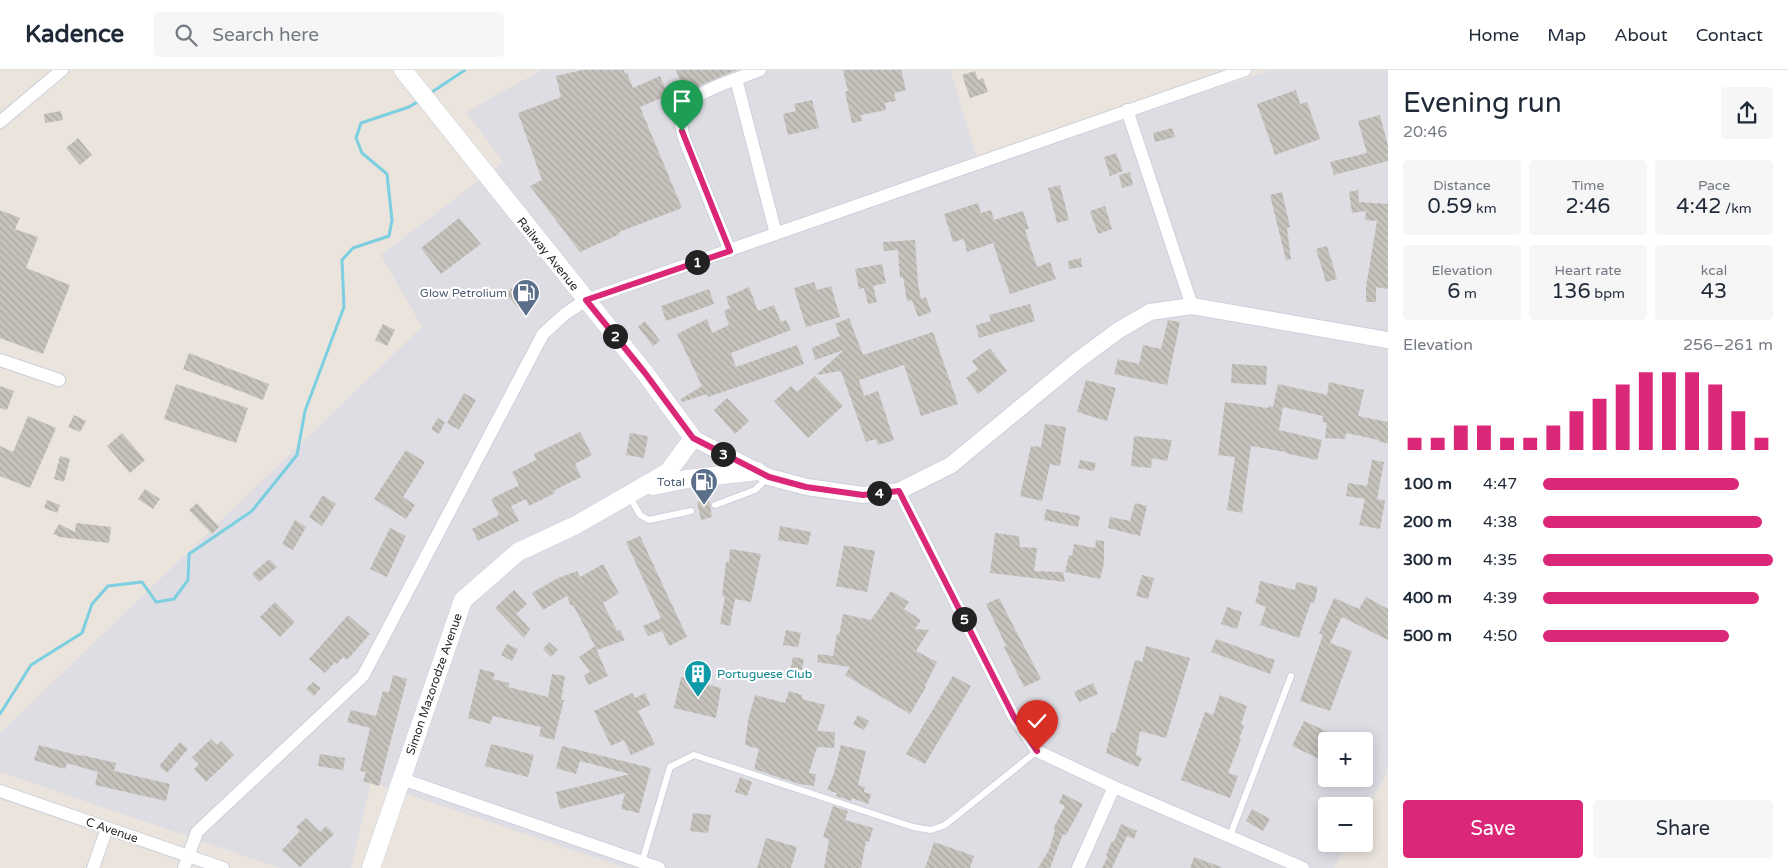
<!DOCTYPE html>
<html lang="en">
<head>
<meta charset="utf-8">
<style>
  :root { --surface:#fff; --page:#f6f6f7; --text:#1f2937; --muted:#747a83; --line:#e0e1e3; --accent:#db2777 }
  body { margin:0; font-family:"Varela Round",sans-serif; background:var(--page); color:var(--text); height:100vh; display:flex; flex-direction:column; font-size:19px; white-space:nowrap }
  * { box-sizing:border-box; margin:0 }
  p { font-size:16px; color:var(--muted) }
  .icon { flex:none; width:28px; height:28px; fill:none; stroke:currentColor; stroke-width:2; stroke-linecap:round; stroke-linejoin:round }
  .map { position:relative; flex:1; overflow:hidden }
  .panel { display:flex; flex-direction:column; background:var(--surface); width:400px }
  .panel>* { flex:none }
  .tools { position:absolute; left:1318px; top:662px; display:grid; gap:10px }
  .tools a { display:grid; place-items:center; width:55px; height:55px; border-radius:5px; background:var(--surface); box-shadow:0 2px 12px #0003; font-size:25px }
  .pin { position:absolute; display:grid; place-items:center; width:42px; height:42px; color:#fff; margin:-51px -21px; border-radius:50% 50% 50% 0; rotate:-45deg; box-shadow:0 0 5px #0007 }
  .pin .icon { rotate:45deg }
  .km { position:absolute; width:25px; height:25px; margin:-12px; border-radius:50%; background:#222; color:#fff; font-size:14px; line-height:25px; text-align:center }
  .round { display:grid; place-items:center; flex:none; width:52px; height:52px; border-radius:5px; background:var(--page) }
  .summary { display:flex; align-items:center; justify-content:space-between; height:85px; padding:0 15px }
  h1 { font-size:28px; font-weight:600; line-height:38px }
  .stats { display:grid; grid-template-columns:repeat(3,1fr); gap:8px; height:85px; padding:5px 15px }
  .stats div { display:grid; align-content:center; border-radius:5px; background:var(--page); text-align:center }
  .stats b { font-size:21px; font-weight:600 }
  .stats small { font-size:14px; font-weight:400 }
  .stats p { font-size:14px }
  .chart { height:140px; padding:10px 15px }
  .chart p { display:flex; justify-content:space-between }
  .chart svg { width:100%; height:90px; margin-top:5px; stroke:var(--accent); stroke-width:6 }
  .button { display:flex; gap:10px; margin-top:auto; padding:10px 15px }
  .button a { flex:1; height:58px; border-radius:5px; background:var(--accent); color:#fff; font-size:20px; font-weight:600; line-height:58px; text-align:center }
  .button a+a { background:var(--page); color:var(--text) }
  ul { padding:0 15px; list-style:none; font-size:16px }
  li { display:grid; grid-template-columns:80px 60px 1fr; align-items:center; height:38px }
  li i { height:12px; border-radius:6px; background:var(--accent) }
  header { display:flex; align-items:center; gap:30px; box-sizing:border-box; height:70px; padding:0 25px; background:var(--surface); border-bottom:1px solid var(--line) }
  header strong { font-size:24px }
  nav { display:flex; gap:28px; margin-inline-start:auto; font-size:18px }
  .search { width:350px; height:45px; background:var(--page); display:flex; align-items:center; gap:12px; box-sizing:border-box; padding:0 18px; border-radius:5px; color:var(--muted); font-size:19px }
  main { display:flex; flex:1; min-height:0 }
  .map>svg:first-child { display:block }
  .industrial { fill:#dfdde4; fill-rule:evenodd }
  .lines { fill:none; stroke-linecap:round; stroke-linejoin:round }
  .stream { stroke:#7ccee1; stroke-width:3 }
  .building { fill:url(#building-back-hatch) }
  .service-casing { stroke:#ccd0da; stroke-width:8 }
  .minor-casing { stroke:#ccd0da; stroke-width:14 }
  .tertiary-casing { stroke:#ccd0da; stroke-width:18 }
  .secondary-casing { stroke:#ccd0da; stroke-width:19 }
  .service { stroke:#fff; stroke-width:6 }
  .minor { stroke:#fff; stroke-width:12 }
  .tertiary { stroke:#fff; stroke-width:16 }
  .secondary { stroke:#fff; stroke-width:18 }
  .route-casing { stroke:#fff; stroke-width:10 }
  .route { stroke:#db2777; stroke-width:6 }
  .labels { text-anchor:middle; dominant-baseline:central; stroke-width:4.5; stroke-linejoin:round; paint-order:stroke }
  .street-label { font-size:12px; fill:#2a2a2a; stroke:#fff }
  .service-label { font-size:12px; fill:#4e5e75; stroke:#fff; text-anchor:end }
  .culture-label { font-size:12px; fill:#0d838f; stroke:#fff; text-anchor:start }
</style>
</head>
<body>
<header>
<strong>Kadence</strong>
<div class="search"><svg class="icon" aria-label="search" viewBox="0 0 24 24"><circle cx="10" cy="10" r="6"/><path d="M15 15l6 6"/></svg>Search here</div>
<nav><a>Home</a><a>Map</a><a>About</a><a>Contact</a></nav>
</header>
<main>
<div class="map">
<svg width="1388" height="798" viewBox="0 0 1388 798">
  <defs>
    <pattern id="building-back-hatch" width="6" height="6" patternUnits="userSpaceOnUse" patternTransform="scale(1.25)"><rect width="6" height="6" fill="#c6c2bc"/><path d="M-1 5l2 2M0 0l6 6M5-1l2 2" fill="none" stroke="#aaa7a2"/></pattern>
  </defs>
  <rect width="100%" height="100%" fill="#eae4dd"/>
  <path class="industrial" d="M542,0H950L979,94L1272,0H1388V701L1364,745V736H1326V774H1348L1334,798H626L371,712L351,798H280L0,702V663L422,257L381,185L503,92L466,42ZM1326,671H1364V709H1326Z"/>
  <g class="lines">
    <path class="stream" d="M429,24L465,0
      M0,644L31,595L82,563L92,534L108,516L142,512L156,532L174,529L188,510L189,484L252,441L297,385L305,341L344,237L342,190L353,178L389,166L392,150L387,104L362,83L356,68L361,53L409,37L419,31"/>
  </g>
  <path class="building" d="M582,0H624L625,4L627,3L633,18L660,6L668,25L640,37L682,138L619,162L620,164L580,182L530,116L542,110L518,43L561,27L556,6Z
    M676,0H737L701,15L686,25Z
    M843,0H901L906,20L894,23L896,31L885,33L886,40L861,45L862,51L852,53L845,22L848,21Z
    M975,1L978,10L983,8L988,22L970,28L962,5Z
    M1296,20L1300,34L1307,32L1320,69L1275,85L1257,34Z
    M812,30L819,58L788,65L783,44L796,41L794,34Z
    M61,41L63,50L45,53L44,44Z
    M1380,45L1388,76V91L1334,105L1330,92L1367,83L1358,51Z
    M1172,58L1175,67L1155,72L1153,63Z
    M78,68L92,85L80,95L66,78Z
    M1116,83L1123,101L1110,106L1104,87Z
    M1130,102L1133,115L1122,118L1119,105Z
    M1060,115L1069,150L1057,153L1048,118Z
    M1358,120L1359,132L1388,134V219L1376,217V232H1366V217L1377,151L1365,150L1366,141L1352,143L1349,122Z
    M1282,122L1290,157L1287,158L1291,189L1286,190L1270,125Z
    M978,133L981,143L991,140L994,150L1023,141L1029,159L1025,160L1037,197L1050,192L1056,209L1010,224L993,173L967,182L964,169L953,172L944,144Z
    M1105,136L1112,159L1098,164L1090,141Z
    M0,140L20,148L15,159L38,167L26,198L70,215L43,284L0,268Z
    M459,148L481,174L441,204L421,178Z
    M915,170L918,214L921,229L926,227L931,242L918,247L912,230L907,231L903,207L900,208L898,180L884,181L883,172Z
    M1327,176L1337,209L1326,212L1316,179Z
    M1081,188L1082,197L1069,199L1068,191Z
    M882,194L886,213L873,216L877,232L868,234L864,218L859,219L855,199Z
    M814,212L817,220L831,216L840,247L806,257L794,218Z
    M515,215L527,229L518,238L506,224Z
    M749,217L758,241L774,235L781,252L786,250L791,260L731,283L736,297L797,275L804,294L708,327L707,324L682,332L681,329L702,316L677,264L707,249L712,263L729,255L724,241L730,238L726,227Z
    M709,219L714,234L666,251L661,236Z
    M1030,234L1035,251L979,268L976,255L991,251L989,245Z
    M849,248L863,285L933,262L958,334L921,346L904,295L859,310L864,326L878,321L894,370L878,375L876,369L866,372L841,301L816,305L844,280L815,290L812,278L840,266L835,254Z
    M1168,250L1180,252L1167,315L1114,304L1118,289L1139,294L1143,275L1161,279Z
    M645,251L660,271L653,276L638,257Z
    M383,254L395,260L387,276L375,270Z
    M990,278L1007,301L978,324L966,308L978,299L972,291Z
    M189,283L269,314L263,330L183,299Z
    M1232,294L1267,296L1266,315L1231,313Z
    M815,306L843,336L808,368L774,331L791,316L797,322Z
    M1086,310L1116,318L1107,351L1077,342Z
    M1329,312L1364,320L1358,346L1388,352V373L1379,372V370L1346,363L1345,369L1325,368L1327,353L1322,352L1323,346L1283,337L1279,360L1322,370L1317,390L1285,383L1286,382L1251,376L1242,443L1227,440L1235,387L1218,385L1225,332L1268,338V336L1273,337L1278,314L1327,325Z
    M176,314L248,338L236,373L164,349Z
    M0,316L14,321L7,340L0,338Z
    M464,323L476,330L459,360L447,353Z
    M727,328L749,351L735,364L714,340Z
    M74,345L86,351L80,362L68,357Z
    M28,346L56,358L30,418L0,406V376L13,382Z
    M438,348L445,352L439,364L431,359Z
    M1045,354L1066,357L1060,396L1050,394L1042,431L1020,426L1031,376L1041,377Z
    M580,362L592,385L575,394L581,407L553,421L555,423L529,436L526,429L511,436L519,451L478,471L472,459L499,445L491,429L519,415L512,402L536,390L534,384Z
    M122,363L145,390L130,403L107,376Z
    M630,363L648,366L644,388L626,385Z
    M1134,366L1172,370L1167,391L1152,388L1151,398L1131,396Z
    M406,380L425,392L403,427L415,435L406,449L374,429Z
    M60,386L70,389L64,412L54,409Z
    M1080,390L1096,393L1094,401L1078,398Z
    M1372,390L1384,392L1377,429L1385,431L1380,459L1359,455L1365,429L1346,426L1348,413L1367,416Z
    M145,419L160,429L153,439L138,429Z
    M323,425L336,434L322,456L309,447Z
    M709,429L712,447L701,450L697,432Z
    M47,430L60,435L57,443L44,438Z
    M197,433L219,457L212,464L189,440Z
    M1135,433L1147,436L1140,466L1108,458L1110,447L1130,451Z
    M1046,439L1080,446L1078,457L1044,450Z
    M295,450L306,457L293,480L282,474Z
    M76,453L111,457L109,473L60,467L53,464L59,454L75,462Z
    M780,456L811,462L808,475L778,470Z
    M390,458L406,466L387,507L370,499Z
    M995,463L1019,466L1020,477L1037,478L1034,501L1063,502L1065,512L990,503Z
    M640,466L687,567L669,576L662,561L648,566L643,556L661,548L626,472Z
    M1096,470L1104,471V493L1100,509L1065,502L1069,485L1072,486L1074,474L1095,478Z
    M844,475L875,481L867,522L836,516Z
    M730,479L761,484L751,532L735,529L730,556L720,554L725,527L722,526L726,492H729Z
    M269,489L277,497L259,512L252,504Z
    M603,494L619,523L603,533L617,561L620,560L625,570L597,580L573,535L571,536L567,526L543,540L532,523L558,508L577,501L580,507Z
    M1142,505L1154,508L1148,529L1136,526Z
    M1260,511L1295,520L1296,512L1318,517L1314,533L1311,532L1299,568L1260,555L1266,537L1255,533L1259,521L1258,520Z
    M514,520L527,534L516,544L530,559L524,568L495,538Z
    M891,521L909,532L904,539L921,550L915,559L929,560L916,581L937,592L925,616L926,617L910,644L845,605L850,597L817,592L818,584L833,586L837,564L839,565L843,544L871,550Z
    M1366,527L1388,539V570L1342,547L1330,573L1352,581L1330,641L1300,631L1323,565L1319,563L1334,528L1359,539Z
    M999,528L1041,609L1024,617L1004,577L1006,576L986,534Z
    M275,532L295,552L280,567L260,547Z
    M1227,537L1242,542L1237,559L1221,554Z
    M348,545L370,564L347,590L343,587L337,594L335,592L325,603L309,589Z
    M786,560L801,563L798,577L783,575Z
    M1216,569L1275,590L1270,604L1211,582Z
    M549,572L558,580L551,587L543,579Z
    M507,574L518,579L512,591L501,585Z
    M595,576L608,606L588,615L584,605L590,602L579,587Z
    M1146,576L1190,588L1166,668L1140,661L1136,685L1142,688L1138,697L1106,683L1111,662L1115,663L1135,590L1142,592Z
    M793,587L804,589L801,603L790,601Z
    M480,599L495,603L493,609L509,613L508,617L548,627L552,604L565,606L561,630H564L554,670L539,666L541,657L493,646L490,654L468,648Z
    M393,605L407,609L379,716L363,711L366,702L360,701L370,658L347,652L351,640L376,646L383,621L389,622Z
    M953,606L971,616L925,694L906,684Z
    M681,607L721,618L716,648L674,638Z
    M313,612L321,618L314,626L306,619Z
    M1093,613L1098,624L1079,632L1074,622Z
    M789,621L802,625V629L825,635L817,661L835,662L834,678L817,677L809,703L816,704L814,716L799,714L754,699L759,679L745,675L748,650L755,625L785,633Z
    M632,623L635,628L645,623L650,635L638,641L655,674L631,685L624,670L611,676L594,641Z
    M1220,625L1247,636L1241,654L1244,656L1239,669H1241L1228,703L1238,706L1230,728L1181,710L1205,642L1213,645Z
    M858,645L869,651L864,660L853,654Z
    M1304,651L1348,671H1326V692L1292,676Z
    M211,669L217,675L221,671L234,685L206,712L194,699L199,694L192,687Z
    M180,672L188,679L167,703L159,696Z
    M491,674L534,685L528,707L485,696Z
    M39,675L80,686L81,685L116,693L114,701L170,714L166,731L95,715L98,702L67,693L65,699L34,690Z
    M841,675L866,681L858,715L865,717L864,722L871,724L868,734L852,728L851,731L836,726L837,723L827,720L833,706Z
    M562,676L651,698L639,743L621,739L625,723L560,739L556,722L630,704L580,691L576,704L556,698Z
    M320,684L345,688L343,700L318,696Z
    M740,707L752,712L747,726L735,722Z
    M1063,724L1083,734L1066,765L1063,764L1050,798H1038L1049,780L1055,760L1053,759L1065,736L1059,733Z
    M833,736L848,741L845,750L873,758L869,772L866,771L861,798H824L829,769L823,767Z
    M1252,739L1270,749L1263,761L1246,751Z
    M693,743L711,745L708,763L690,761Z
    M306,748L320,762L326,756L334,764L300,797L282,780L300,761L296,757Z
    M1121,754L1137,761L1134,769L1127,766L1112,798H1102L1108,786L1106,785L1112,771L1114,772Z
    M766,768L797,777L791,798H757Z
    M934,772L974,786L970,798H925Z
    M1194,787L1221,797V798H1190Z"/>
  <g class="lines">
    <defs>
      <path id="service" d="M630,427L640,445L649,450L691,441
        M715,435L755,420L768,408
        M1230,766L1291,606
        M642,792L670,697L694,685L913,757L931,760L945,755L1037,681"/>
      <path id="minor" d="M736,9L776,164
        M1127,40L1192,236
        M0,52L62,0
        M730,181L687,76C683,66 679,52 682,42C689,22 741,8 760,0
        M0,290L59,310
        M899,421L1014,647L1037,681L1114,717L1303,798
        M402,709L659,798
        M0,721L223,798
        M93,798L107,758
        M184,798L197,762L363,606L543,264L565,244L586,230L1245,0
        M1078,798L1114,717"/>
      <path id="tertiary" d="M693,368L769,407L807,417L863,425L899,421L951,395L1077,291L1119,260L1150,242L1192,236L1388,270"/>
      <path id="secondary" d="M653,416L687,409L757,401
        M371,798L463,530L518,482L576,455L668,402L693,368L645,303L403,0"/>
    </defs>
    <use href="#service" class="service-casing"/>
    <use href="#minor" class="minor-casing"/>
    <use href="#tertiary" class="tertiary-casing"/>
    <use href="#secondary" class="secondary-casing"/>
    <use href="#service" class="service"/>
    <use href="#minor" class="minor"/>
    <use href="#tertiary" class="tertiary"/>
    <use href="#secondary" class="secondary"/>
  </g>
  <g class="lines">
    <defs>
      <path id="route" d="M682,61L730,181L586,230L645,303L693,368L769,407L806,417L863,425L899,421L1014,647L1037,681"/>
    </defs>
    <use href="#route" class="route-casing"/>
    <use href="#route" class="route"/>
  </g>
  <defs>
    <symbol id="fuel-pin" viewBox="-11 -11 22 30"><path d="M0 17L-7.5 6A9.5 9.5 0 1 1 7.5 6Z" fill="#5c6f8a" stroke="#fff"/><path d="M-5.5-6h7V0h2V4h1.3V-2.5L3-4.5l.8-.8L6-3V5H2.5V1h-1V6h-7ZM-4.2-4.7v3.2H.2V-4.7Z" fill="#fff"/></symbol>
    <symbol id="building-pin" viewBox="-11 -11 22 30"><path d="M0 17L-7.5 6A9.5 9.5 0 1 1 7.5 6Z" fill="#0f9aa8" stroke="#fff"/><path d="M-4-6H4V6H1V3H-1V6H-4ZM-2.5-4.3h1.7v1.8h-1.7ZM.8-4.3h1.7v1.8H.8ZM-2.5-1h1.7V.8h-1.7ZM.8-1h1.7V.8H.8Z" fill="#fff"/></symbol>
  </defs>
  <g fill-rule="evenodd">
    <use href="#fuel-pin" x="510" y="207" width="32" height="43"/>
    <use href="#fuel-pin" x="688" y="396" width="32" height="43"/>
    <use href="#building-pin" x="682" y="588" width="32" height="43"/>
  </g>
  <g class="labels">
    <g class="street-label">
      <text transform="translate(548 184) rotate(51)">Railway Avenue</text>
      <text transform="translate(434 614) rotate(-71)">Simon Mazorodze Avenue</text>
      <text transform="translate(112 760) rotate(19)">C Avenue</text>
    </g>
    <g class="service-label">
      <text x="507" y="223">Glow Petrolium</text>
      <text x="685" y="412">Total</text>
    </g>
    <g class="culture-label">
      <text x="717" y="604">Portuguese Club</text>
    </g>
  </g>
</svg>
<div class="tools">
<a>+</a>
<a>−</a>
</div>
<div class="pin" style="left:682px;top:61px;background:#1e9e55"><svg class="icon" aria-label="arrive" viewBox="0 0 24 24"><path d="M6 21V4h12l-3 4 3 4H6"/></svg></div>
<div class="pin" style="left:1037px;top:681px;background:#d93025"><svg class="icon" aria-label="check" viewBox="0 0 24 24"><path d="M5 12l5 5 9-10"/></svg></div>
<b class="km" style="left:697px;top:192px">1</b>
<b class="km" style="left:615px;top:266px">2</b>
<b class="km" style="left:723px;top:384px">3</b>
<b class="km" style="left:879px;top:423px">4</b>
<b class="km" style="left:964px;top:549px">5</b>
</div>
<section class="panel">
<div class="summary"><div><h1>Evening run</h1><p>20:46</p></div><a class="round"><svg class="icon" aria-label="share" viewBox="0 0 24 24"><path d="M12 15V3M7 8l5-5 5 5M5 13v7h14v-7"/></svg></a></div>
<div class="stats">
<div><p>Distance</p><b>0.59<small> km</small></b></div>
<div><p>Time</p><b>2:46</b></div>
<div><p>Pace</p><b>4:42<small> /km</small></b></div>
</div>
<div class="stats">
<div><p>Elevation</p><b>6<small> m</small></b></div>
<div><p>Heart rate</p><b>136<small> bpm</small></b></div>
<div><p>kcal</p><b>43</b></div>
</div>
<div class="chart"><p><span>Elevation</span>256–261 m</p>
<svg viewBox="0 0 160 44" preserveAspectRatio="none"><path d="M5 44V38M15 44V38M25 44V32M35 44V32M45 44V38M55 44V38M65 44V32M75 44V25M85 44V19M95 44V12M105 44V6M115 44V6M125 44V6M135 44V12M145 44V25M155 44V38"/></svg>
</div>
<ul>
<li><b>100 m</b>4:47<i style="width:85%"></i></li>
<li><b>200 m</b>4:38<i style="width:95%"></i></li>
<li><b>300 m</b>4:35<i style="width:100%"></i></li>
<li><b>400 m</b>4:39<i style="width:94%"></i></li>
<li><b>500 m</b>4:50<i style="width:81%"></i></li>
</ul>
<div class="button"><a>Save</a><a>Share</a></div>
</section>
</main>
</body>
</html>
